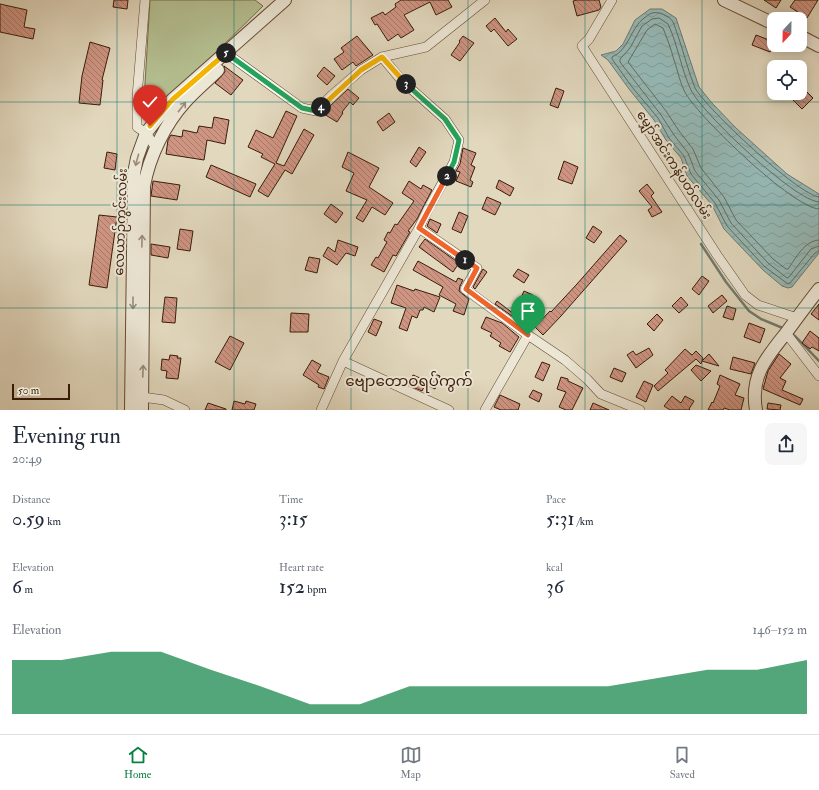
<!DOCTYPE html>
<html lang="en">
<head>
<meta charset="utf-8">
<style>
  :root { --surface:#fff; --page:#f6f6f7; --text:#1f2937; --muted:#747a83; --line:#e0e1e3; --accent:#0b8043 }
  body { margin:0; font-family:"IM FELL Double Pica","Noto Sans Myanmar",serif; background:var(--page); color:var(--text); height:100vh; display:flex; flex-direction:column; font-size:15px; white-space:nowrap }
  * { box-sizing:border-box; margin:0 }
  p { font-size:13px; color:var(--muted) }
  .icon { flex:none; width:22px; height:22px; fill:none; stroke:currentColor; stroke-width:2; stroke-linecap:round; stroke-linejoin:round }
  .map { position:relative; height:410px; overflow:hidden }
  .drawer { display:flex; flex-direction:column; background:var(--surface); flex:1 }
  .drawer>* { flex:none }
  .needle { width:26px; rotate:202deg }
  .controls { position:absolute; left:767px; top:12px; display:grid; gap:8px }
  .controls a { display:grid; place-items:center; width:40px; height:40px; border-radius:8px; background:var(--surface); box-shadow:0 2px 10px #0003; font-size:20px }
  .scale { position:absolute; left:12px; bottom:10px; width:58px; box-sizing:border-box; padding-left:4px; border:2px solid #3a1c08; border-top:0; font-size:11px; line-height:14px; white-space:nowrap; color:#3a1c08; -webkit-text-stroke:3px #ece6d5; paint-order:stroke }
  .pin { position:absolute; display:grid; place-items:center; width:34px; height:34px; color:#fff; margin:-41px -17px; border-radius:50% 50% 50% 0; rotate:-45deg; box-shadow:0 0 4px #0007 }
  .pin .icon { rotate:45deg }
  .km { position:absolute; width:20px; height:20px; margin:-10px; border-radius:50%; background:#222; color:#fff; font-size:11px; line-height:20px; text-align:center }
  .round { display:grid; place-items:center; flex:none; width:42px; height:42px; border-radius:8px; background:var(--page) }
  .head { display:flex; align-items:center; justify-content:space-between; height:68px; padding:0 12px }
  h1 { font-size:22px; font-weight:600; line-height:30px }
  .figures { display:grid; grid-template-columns:repeat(3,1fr); gap:6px; height:68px; padding:4px 12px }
  .figures div { display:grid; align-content:center }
  .figures b { font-size:20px; font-weight:600 }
  .figures small { font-size:11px; font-weight:400 }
  .figures p { font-size:11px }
  .chart { height:112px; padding:8px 12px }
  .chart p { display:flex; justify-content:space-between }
  .chart svg { width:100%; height:72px; margin-top:4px; fill:var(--accent); opacity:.7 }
  .menu { display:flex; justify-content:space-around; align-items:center; height:56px; border-top:1px solid var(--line); background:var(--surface); font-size:11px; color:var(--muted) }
  .menu a { display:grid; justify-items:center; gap:2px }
  .menu .selected { color:var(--accent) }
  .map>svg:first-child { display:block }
  .park { fill:#b4be90; stroke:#776d4c }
  .water { fill:url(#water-waves); stroke:#717a70 }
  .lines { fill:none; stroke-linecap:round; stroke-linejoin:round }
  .shore { stroke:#686a5f; stroke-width:1 }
  .stream { stroke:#717a70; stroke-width:2.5 }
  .building { fill:url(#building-back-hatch); stroke:#3a1c08 }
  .minor-casing { stroke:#644b36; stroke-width:10 }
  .tertiary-casing { stroke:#644b36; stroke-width:14 }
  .minor { stroke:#ece6d5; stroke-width:9 }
  .tertiary { stroke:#ece6d5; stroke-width:12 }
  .oneway { stroke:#9c8b79 }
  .split-1-casing { stroke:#fff; stroke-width:8 }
  .split-2-casing { stroke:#fff; stroke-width:8 }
  .split-3-casing { stroke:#fff; stroke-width:8 }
  .split-4-casing { stroke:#fff; stroke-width:8 }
  .split-5-casing { stroke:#fff; stroke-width:8 }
  .split-6-casing { stroke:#fff; stroke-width:8 }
  .split-1 { stroke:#f0652b; stroke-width:5 }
  .split-2 { stroke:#f0652b; stroke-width:5 }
  .split-3 { stroke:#22a559; stroke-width:5 }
  .split-4 { stroke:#f5b400; stroke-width:5 }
  .split-5 { stroke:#22a559; stroke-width:5 }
  .split-6 { stroke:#f5b400; stroke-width:5 }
  .grid { fill:none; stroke:#0f766e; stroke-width:1; stroke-opacity:0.55 }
  .labels { text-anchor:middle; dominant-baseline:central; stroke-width:4; stroke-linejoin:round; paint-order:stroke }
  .street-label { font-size:13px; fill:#3a1c08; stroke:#ece6d5 }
  .quarter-label { font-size:15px; fill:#3a1c08; stroke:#ece6d5 }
</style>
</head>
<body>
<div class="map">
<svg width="819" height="410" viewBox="0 0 819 410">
  <defs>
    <pattern id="water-waves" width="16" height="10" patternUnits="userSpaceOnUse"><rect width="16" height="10" fill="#95b9b6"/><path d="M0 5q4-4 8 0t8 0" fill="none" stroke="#819e9b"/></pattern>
    <pattern id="building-back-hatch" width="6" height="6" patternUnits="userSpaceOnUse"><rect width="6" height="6" fill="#cf9583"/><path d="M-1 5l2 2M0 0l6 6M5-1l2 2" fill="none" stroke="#a97969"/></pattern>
  </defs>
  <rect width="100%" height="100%" fill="#e2d8be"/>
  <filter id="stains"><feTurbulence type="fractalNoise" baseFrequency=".005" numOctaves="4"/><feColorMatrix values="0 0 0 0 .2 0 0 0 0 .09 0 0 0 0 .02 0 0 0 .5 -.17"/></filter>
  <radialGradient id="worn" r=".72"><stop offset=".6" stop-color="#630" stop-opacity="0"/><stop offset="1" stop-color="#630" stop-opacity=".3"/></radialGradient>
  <path class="park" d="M150,0H255L263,6L150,117H143Z"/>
  <path class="water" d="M650,9H662L676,18L699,87L712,103L736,128L787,174L819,194V253L792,287L788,288L782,286L763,270L724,229L712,205L687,176L681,158L666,140L654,120L629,89L608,60L601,55L616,51L623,44L635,20Z"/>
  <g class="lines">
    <path class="shore" d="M819,197C798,195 706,108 695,88C688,71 684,53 678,36C676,31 675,26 673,22C670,16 658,11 652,13C649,14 646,17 644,18C630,29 629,50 612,57V59L632,87L658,118L669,138L684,156L691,174L715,203L727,226L765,267L788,284L790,283L815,253L819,251
      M819,202C795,201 702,113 691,90C681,69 678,45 668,24L659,18L652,19L642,26L630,48L620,59V62L661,115L674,135L688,153L695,171L719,200L731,223L768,263L787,278L789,277L811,249L819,246
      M819,209C793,208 700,118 686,94C680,84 678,71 674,60C671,49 667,38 663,28L655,24L647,30L628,62L666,111L679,131L693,149L701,168L724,197L736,220L773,259L786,269H788C796,258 804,241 819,240"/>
    <path class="stream" d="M701,244L726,282L749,311L761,319L785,329
      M791,333L796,337L819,361"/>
  </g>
  <path class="building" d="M114,0H128L127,9L113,7Z
    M401,0H448L452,7L436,15L430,2L404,15L414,30L401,38L398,34L388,41L377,24L375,25L371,18L383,12L385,15L396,7L395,4Z
    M577,0H599L601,7L599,10L577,16L573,1Z
    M764,0H781L776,8Z
    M795,0H818L807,18L790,7Z
    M0,4L27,10L24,27L35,29L33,39L0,32Z
    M495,18L506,32L508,29L517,39L508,46L494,29L491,32L486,26Z
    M756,35L774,42L770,52L752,45Z
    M357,36L373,55L356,66L353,62L342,70L334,59L344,52L341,48Z
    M463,36L474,43L460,61L451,55L460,42L459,41Z
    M90,42L110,48L102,80H103L100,105L79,103L82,76Z
    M224,66L243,80L231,95L215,83L225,72Z
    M324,67L335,76L327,85L317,76Z
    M800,85L813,98L802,109L786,93H800Z
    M556,88L564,91L558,108L550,105Z
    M348,89L359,98L353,105L350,102L342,112L343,113L337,122L324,114L329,107Z
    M286,111L297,116L276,163L284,166L304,129L314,135L292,174L285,170L268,197L258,191L275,164L261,157L263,154L248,147L256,130L273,138Z
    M389,113L395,122L383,131L377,122Z
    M214,117L229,120L225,144L207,140L204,160L166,154L168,140L171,135L182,137L183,130L197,133L199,126L212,128Z
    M419,147L426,152L416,167L410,162Z
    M463,148L476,153L471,165L475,167L470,180L473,182L471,187L456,181L460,172L456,171L460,164Z
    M107,152L117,154L115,170L104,168Z
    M348,152L379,168L369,187L393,203L385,215L372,207L363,222L356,218L367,200L346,191L354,173L342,167Z
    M564,161L578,167L572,184L558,179Z
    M211,165L256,184L250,197L206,177Z
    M499,180L514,188L510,196L496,188Z
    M153,181L180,185L177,200L151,196Z
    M409,181L421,189L423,185L432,190L417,219L408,231L410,232L396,256L393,255L384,272L371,265L376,257L378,258L387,242L384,240L388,232L390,233L395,224L397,225L414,201L402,193Z
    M647,184L654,193L651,196L662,212L652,217L648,210L652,207L639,191Z
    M487,197L501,203L495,215L482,209Z
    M331,204L343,213L336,223L324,214Z
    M459,212L468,216L461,233L452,229Z
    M99,215L117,217L107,288L89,285Z
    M430,219L441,224L437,233L427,226Z
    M593,226L602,232L594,243L586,238Z
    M180,229L193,231L190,251L177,249Z
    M620,235L627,241L561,316L543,335L535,327L550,311L551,312L577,284Z
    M425,239L459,263L453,272L419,247Z
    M338,240L358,247L355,256L346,253L337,265L323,256L328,247L335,252Z
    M151,244L170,247L168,258L151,255Z
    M309,257L320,259L317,273L305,270Z
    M418,261L456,282L458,278L463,280L460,286L459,291L469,299L464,315L453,311L456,304L439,295L443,287L413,270Z
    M483,269L487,272L475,289L473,287Z
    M518,269L529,275L524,283L513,276Z
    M702,276L709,281L699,295L692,289Z
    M397,285L414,291L415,289L440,297L434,312L424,307L423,310H420L417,318L412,316L407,331L399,328L406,308L391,303Z
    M524,291L533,295L525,313L519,321L495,304L497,301L514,314Z
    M722,295L727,301L713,313L708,306Z
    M165,297L177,298L175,323L162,322Z
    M681,297L688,305L679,313L672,306Z
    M819,304V320L811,314Z
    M727,306L736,309L733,320L723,317Z
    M291,313L309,314L308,332H290Z
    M657,314L663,320L654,331L647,324Z
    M486,317L502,323L519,337L510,352L499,346L501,343L490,336L492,333L481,328Z
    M374,319L382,322L376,336L368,332Z
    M749,323L765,329L760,343L744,337Z
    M810,331L819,338V351L812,347L810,349L802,343Z
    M230,336L244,343L230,370L215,362Z
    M649,348L653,355L636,368L627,355L633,351L636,355Z
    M685,349L692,355L696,351L703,358L701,364L696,359L658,391L654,386L668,373L665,370Z
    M709,354L719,366L702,361Z
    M779,354L791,364L780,378L786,381L782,390L803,399L800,405L763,389L768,371Z
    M170,355L178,356L177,358H181L178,379L166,378L167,371L161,370L162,359L169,360Z
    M733,357L755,363L751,374L730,369Z
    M312,360L321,365L317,372L329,377L324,389L318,387L319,385L303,375Z
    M542,362L550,365L543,381L535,377Z
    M696,365L711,371L701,381L691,370Z
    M614,368L626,373L622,382L610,377Z
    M432,373L440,376L435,389L427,385Z
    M413,375L427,381L422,391L408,385Z
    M720,375L740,384L735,395L744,398L741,410H730L724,408L723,410H708L712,402L713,403L720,386L717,384Z
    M561,377L568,379V381L583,388L572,410H566L559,407L566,392L557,389Z
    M644,381L653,385L646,402L636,397Z
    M533,390L542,394L539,402L529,397Z
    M500,395L520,404L518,410H501L494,407Z
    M672,396L681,403L685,396L694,401L689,409L690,410H670L664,406Z
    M234,401L245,404L246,401L256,404L254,410H232Z
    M208,403L226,409V410H205Z
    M593,403L609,410H590Z
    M768,403L781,405L780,410L767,409Z"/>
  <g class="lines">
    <defs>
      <path id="minor" d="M145,0L137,97V127L146,133L156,148
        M612,0L589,39L582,46L717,255L745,295L758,305L797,318
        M226,53L302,108L316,111L332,95L361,70L382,57L426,47L485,0
        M382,57L402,81L445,119L459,140L454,162L428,209L419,228L477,268L465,289L528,335L565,360L587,379L601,394L640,410
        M786,333L819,376
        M343,361L419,228
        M142,397L164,400L185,410
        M321,410L343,361L449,410
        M485,410L528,335"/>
      <path id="tertiary" d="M724,0L774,24
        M800,36L819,46
        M131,410L134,173L137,158L146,133L172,100L285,0
        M142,410L144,186C149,157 165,124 185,102C195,91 207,81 218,70
        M756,410C750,376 766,358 786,333C797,318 808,303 819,289"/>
    </defs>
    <use href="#minor" class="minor-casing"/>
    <use href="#tertiary" class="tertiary-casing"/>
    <use href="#minor" class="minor"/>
    <use href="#tertiary" class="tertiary"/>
  </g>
  <defs><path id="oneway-shaft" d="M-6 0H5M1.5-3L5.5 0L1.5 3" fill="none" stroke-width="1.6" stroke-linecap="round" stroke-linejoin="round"/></defs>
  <g class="oneway">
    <use href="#oneway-shaft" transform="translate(182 107) rotate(-52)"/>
    <use href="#oneway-shaft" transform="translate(137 160) rotate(105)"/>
    <use href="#oneway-shaft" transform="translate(142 241) rotate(-89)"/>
    <use href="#oneway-shaft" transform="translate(133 303) rotate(90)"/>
    <use href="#oneway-shaft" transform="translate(143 371) rotate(-88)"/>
  </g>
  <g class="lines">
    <defs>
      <path id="split-1" d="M465,260L477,268L466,289L528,335"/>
      <path id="split-2" d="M447,176L419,228L465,260"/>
      <path id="split-3" d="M406,84L445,119L459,140L454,162L447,176"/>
      <path id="split-4" d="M321,107L361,70L382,57L406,84"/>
      <path id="split-5" d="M226,53L302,108L316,111L321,107"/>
      <path id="split-6" d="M150,126L172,100L226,53"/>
    </defs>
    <use href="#split-1" class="split-1-casing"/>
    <use href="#split-2" class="split-2-casing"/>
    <use href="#split-3" class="split-3-casing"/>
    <use href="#split-4" class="split-4-casing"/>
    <use href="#split-5" class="split-5-casing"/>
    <use href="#split-6" class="split-6-casing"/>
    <use href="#split-1" class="split-1"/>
    <use href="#split-2" class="split-2"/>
    <use href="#split-3" class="split-3"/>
    <use href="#split-4" class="split-4"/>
    <use href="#split-5" class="split-5"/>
    <use href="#split-6" class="split-6"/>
  </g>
  <path class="grid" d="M117,0V410M234,0V410M351,0V410M468,0V410M585,0V410M702,0V410M0,102H819M0,205H819M0,308H819"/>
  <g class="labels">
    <g class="street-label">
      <text transform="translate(674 165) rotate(57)">မျှော်အင်းကန်ပတ်လမ်း</text>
      <text transform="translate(121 222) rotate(-88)">လေယာဉ်ကွင်းလမ်း</text>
    </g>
    <g class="quarter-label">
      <text x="409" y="381">ဗျောတောဝရပ်ကွက်</text>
    </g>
  </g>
  <rect width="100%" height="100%" filter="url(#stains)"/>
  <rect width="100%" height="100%" fill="url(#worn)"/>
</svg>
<div class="controls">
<a><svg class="needle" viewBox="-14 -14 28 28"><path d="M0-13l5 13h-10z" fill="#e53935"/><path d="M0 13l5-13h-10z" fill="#747a83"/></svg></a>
<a><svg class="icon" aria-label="locate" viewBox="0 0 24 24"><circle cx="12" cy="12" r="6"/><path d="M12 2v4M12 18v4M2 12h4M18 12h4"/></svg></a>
</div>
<div class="scale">50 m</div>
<div class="pin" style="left:528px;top:335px;background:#1e9e55"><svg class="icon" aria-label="arrive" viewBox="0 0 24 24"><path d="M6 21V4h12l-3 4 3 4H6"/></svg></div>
<div class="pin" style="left:150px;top:126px;background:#d93025"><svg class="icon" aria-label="check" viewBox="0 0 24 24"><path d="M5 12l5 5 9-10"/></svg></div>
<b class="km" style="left:465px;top:260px">1</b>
<b class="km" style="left:447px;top:176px">2</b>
<b class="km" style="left:406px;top:84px">3</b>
<b class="km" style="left:321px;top:107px">4</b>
<b class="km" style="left:226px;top:53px">5</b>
</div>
<section class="drawer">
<div class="head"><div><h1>Evening run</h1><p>20:49</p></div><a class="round"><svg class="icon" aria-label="share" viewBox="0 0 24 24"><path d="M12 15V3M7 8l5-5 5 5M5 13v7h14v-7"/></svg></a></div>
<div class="figures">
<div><p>Distance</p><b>0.59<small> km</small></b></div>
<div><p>Time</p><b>3:15</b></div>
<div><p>Pace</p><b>5:31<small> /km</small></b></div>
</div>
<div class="figures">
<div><p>Elevation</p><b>6<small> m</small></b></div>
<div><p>Heart rate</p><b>152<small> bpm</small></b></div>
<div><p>kcal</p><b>36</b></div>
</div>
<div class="chart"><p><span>Elevation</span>146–152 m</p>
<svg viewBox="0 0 160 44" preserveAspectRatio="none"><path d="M0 44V11L10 11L20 6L30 6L40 17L50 27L60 38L70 38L80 27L90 27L100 27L110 27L120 27L130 22L140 17L150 17L160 11V44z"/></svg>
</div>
</section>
<nav class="menu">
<a class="selected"><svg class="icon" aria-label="home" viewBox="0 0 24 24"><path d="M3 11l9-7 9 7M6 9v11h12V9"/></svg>Home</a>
<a><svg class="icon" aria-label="map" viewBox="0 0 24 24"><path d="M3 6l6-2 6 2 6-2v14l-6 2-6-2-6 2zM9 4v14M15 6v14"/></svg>Map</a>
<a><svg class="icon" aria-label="saved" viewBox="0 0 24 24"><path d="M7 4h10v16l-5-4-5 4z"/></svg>Saved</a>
</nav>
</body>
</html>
